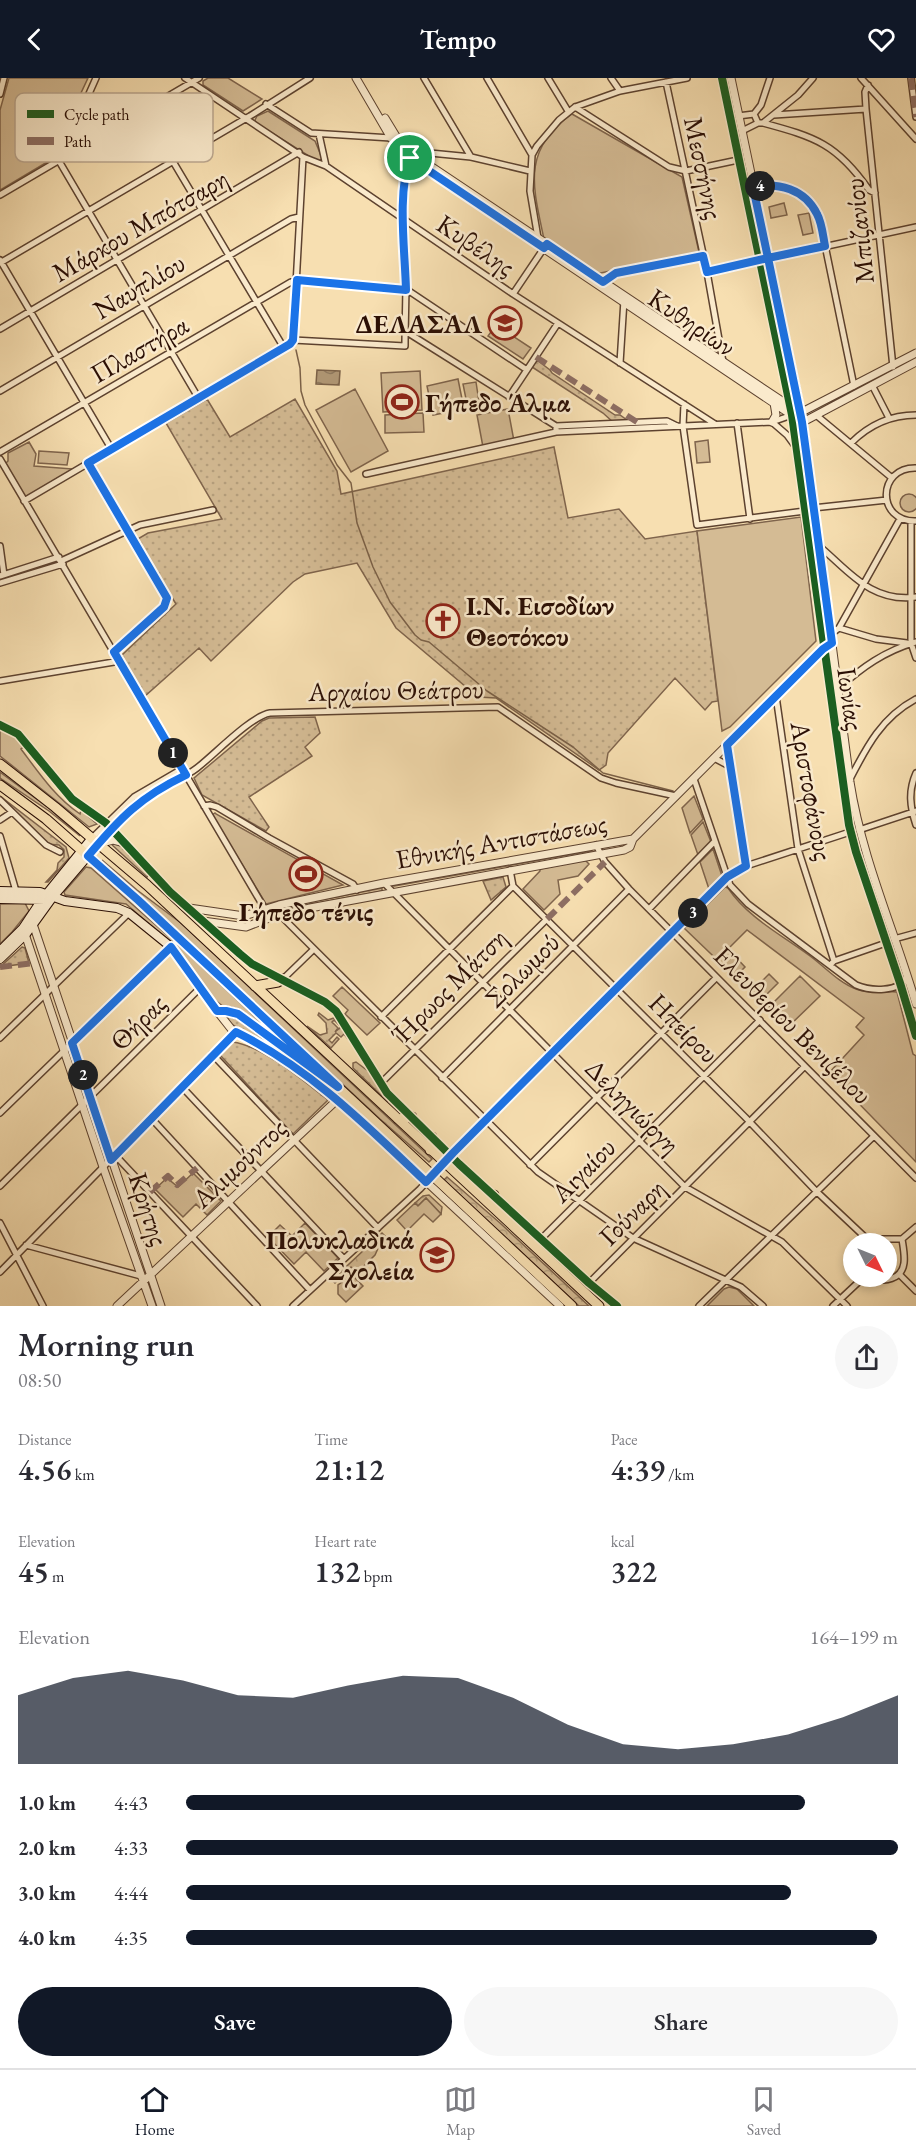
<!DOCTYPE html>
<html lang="en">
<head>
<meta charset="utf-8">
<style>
  :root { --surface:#fff; --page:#f7f7f7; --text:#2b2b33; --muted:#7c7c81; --line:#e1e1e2; --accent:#111827 }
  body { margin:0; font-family:"EB Garamond",serif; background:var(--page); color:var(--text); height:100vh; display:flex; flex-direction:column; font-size:22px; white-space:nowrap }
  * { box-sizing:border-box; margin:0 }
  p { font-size:20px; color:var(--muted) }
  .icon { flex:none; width:33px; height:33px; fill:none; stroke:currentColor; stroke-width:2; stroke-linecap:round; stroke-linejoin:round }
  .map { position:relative; height:1228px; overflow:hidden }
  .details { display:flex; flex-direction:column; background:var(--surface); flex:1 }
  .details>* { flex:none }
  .needle { width:39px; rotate:133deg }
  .buttons { position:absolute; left:843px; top:1155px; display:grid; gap:12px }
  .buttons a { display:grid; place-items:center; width:54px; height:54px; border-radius:50%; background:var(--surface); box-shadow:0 3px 9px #0003; font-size:30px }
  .pin { position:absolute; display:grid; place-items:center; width:51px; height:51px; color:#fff; margin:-26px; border:3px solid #fff; border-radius:50%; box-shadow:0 2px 6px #0007 }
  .km { position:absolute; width:30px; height:30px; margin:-15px; border-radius:50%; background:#222; color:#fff; font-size:16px; line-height:30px; text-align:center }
  .round { display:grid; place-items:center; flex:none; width:63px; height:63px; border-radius:32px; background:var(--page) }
  .head { display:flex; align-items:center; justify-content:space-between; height:102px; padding:0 18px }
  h1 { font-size:33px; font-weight:600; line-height:45px }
  .figures { display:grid; grid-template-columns:repeat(3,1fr); gap:9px; height:102px; padding:6px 18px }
  .figures div { display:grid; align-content:center }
  .figures b { font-size:30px; font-weight:600 }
  .figures small { font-size:16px; font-weight:400 }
  .figures p { font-size:16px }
  .chart { height:168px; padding:12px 18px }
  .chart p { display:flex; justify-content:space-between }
  .chart svg { width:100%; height:108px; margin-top:6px; fill:var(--accent); opacity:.7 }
  .button { display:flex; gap:12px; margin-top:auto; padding:12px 18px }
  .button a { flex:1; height:69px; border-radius:36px; background:var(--accent); color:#fff; font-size:24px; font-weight:600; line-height:69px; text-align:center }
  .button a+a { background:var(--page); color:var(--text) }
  ul { padding:0 18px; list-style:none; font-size:20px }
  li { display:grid; grid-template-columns:96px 72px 1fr; align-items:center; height:45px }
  li i { height:15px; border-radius:8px; background:var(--accent) }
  header { display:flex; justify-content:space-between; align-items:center; height:78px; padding:0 18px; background:var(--accent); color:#fff; font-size:27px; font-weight:600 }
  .menu { display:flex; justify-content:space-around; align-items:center; height:84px; border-top:2px solid var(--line); background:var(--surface); font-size:16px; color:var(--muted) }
  .menu a { display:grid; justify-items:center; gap:3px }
  .menu .on { color:var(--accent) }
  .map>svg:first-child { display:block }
  .grass { fill:url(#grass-dots); stroke:#7f644c; stroke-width:1.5 }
  .forest { fill:url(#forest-crowns); stroke:#7f644c; stroke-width:1.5 }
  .park { fill:#d4bb94; stroke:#7f644c; stroke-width:1.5 }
  .water { fill:url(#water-waves); stroke:#7b6148; stroke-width:1.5 }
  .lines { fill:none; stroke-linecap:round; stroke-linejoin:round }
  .stream { stroke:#7b6148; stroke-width:1.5 }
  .minor-casing { stroke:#5d422f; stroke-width:8 }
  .tertiary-casing { stroke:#5d422f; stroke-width:9 }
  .secondary-casing { stroke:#2a0e04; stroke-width:10 }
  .primary-casing { stroke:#2a0e04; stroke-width:11 }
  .minor { stroke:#faeacc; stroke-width:5 }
  .tertiary { stroke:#faeacc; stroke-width:7 }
  .secondary { stroke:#faeacc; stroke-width:8 }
  .primary { stroke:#f7dfb1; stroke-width:9 }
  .quiet { stroke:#8d6e63; stroke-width:6; stroke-dasharray:12 6; stroke-linecap:butt }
  .cycleway-casing { stroke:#faeacc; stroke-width:11 }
  .cycleway { stroke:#1b5e20; stroke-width:8 }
  .route-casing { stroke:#fff; stroke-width:12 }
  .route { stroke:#1a73e8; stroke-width:8 }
  .labels { text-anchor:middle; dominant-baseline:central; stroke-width:5; stroke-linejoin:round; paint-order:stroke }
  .street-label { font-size:27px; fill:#2a0e04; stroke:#faeacc }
  .poi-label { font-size:27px; font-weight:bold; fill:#2a0e04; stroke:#faeacc; text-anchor:end }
  .key { fill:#faeacc; stroke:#bca890; stroke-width:1.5 }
  .key-label { font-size:16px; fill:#2a0e04 }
</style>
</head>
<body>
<header><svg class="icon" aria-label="back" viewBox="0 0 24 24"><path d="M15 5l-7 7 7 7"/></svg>Tempo<svg class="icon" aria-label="heart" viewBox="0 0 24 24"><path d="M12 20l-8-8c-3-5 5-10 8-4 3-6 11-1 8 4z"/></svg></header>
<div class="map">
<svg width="916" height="1228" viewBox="0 0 916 1228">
  <defs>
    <pattern id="grass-dots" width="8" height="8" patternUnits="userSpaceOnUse" patternTransform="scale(1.5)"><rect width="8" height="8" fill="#d4bb94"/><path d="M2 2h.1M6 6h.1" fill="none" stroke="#b6a07e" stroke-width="1.8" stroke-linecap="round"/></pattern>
    <pattern id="forest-crowns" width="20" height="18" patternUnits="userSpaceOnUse" patternTransform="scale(1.5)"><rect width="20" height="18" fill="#d4bb94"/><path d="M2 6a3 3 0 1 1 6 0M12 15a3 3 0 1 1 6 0" fill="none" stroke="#b6a07e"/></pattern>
    <pattern id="water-waves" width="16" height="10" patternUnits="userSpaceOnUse" patternTransform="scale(1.5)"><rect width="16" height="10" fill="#b19876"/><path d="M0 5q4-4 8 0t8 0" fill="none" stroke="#907a5f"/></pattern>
  </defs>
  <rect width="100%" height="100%" fill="#f7dfb1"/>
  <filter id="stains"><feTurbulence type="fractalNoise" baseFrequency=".00333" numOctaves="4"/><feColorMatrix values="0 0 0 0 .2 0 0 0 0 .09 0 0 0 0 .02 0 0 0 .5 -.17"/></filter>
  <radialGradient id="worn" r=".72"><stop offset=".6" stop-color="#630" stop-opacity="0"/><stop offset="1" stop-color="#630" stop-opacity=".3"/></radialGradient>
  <path class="grass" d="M738,58L740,59L764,171L762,172H761L736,59Z
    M767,190L794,313H792L787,290L783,286L765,191Z
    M537,282L550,292L552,295L615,337H620L634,347L568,350L615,346L603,335L532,289Z
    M207,321L230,359L295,321L337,393L341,416L554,369L568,440L619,431L645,461L697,453L718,623L712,624L705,632L675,600L608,675L606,687L599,692L496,620L478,619L396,550L357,485L305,496L293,504L211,583L199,570L145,618L121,578L176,526L136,462L148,455L222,441L166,345Z
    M802,390L805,395L827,557L824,558Z
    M834,618L836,621L857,755L903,901L853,756Z
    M315,639L320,655L305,669L312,678L249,719L269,749L266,753L202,717L194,700L262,643L269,640Z
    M0,718L66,769L69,780L48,804H46L57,792L58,785L64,779V772L59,767L46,766Z
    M111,766C127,765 139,786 148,797L147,799Z
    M591,771L592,773L394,808V807Z
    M503,799L506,809L491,822L483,803Z
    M382,810V813L280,832V830Z
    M22,869L25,870L29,885L0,889Z
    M319,935L328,942L334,940L340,948L334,942L332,944L338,950L335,954L341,949L348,961L344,956L341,959L336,955L329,962L332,965L337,959L339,961L331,970L307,948L320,957L327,955L326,945L318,937Z
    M233,936L299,983L339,1015L337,1017L289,978L229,945L227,939Z
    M232,964C262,967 304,1003 328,1022L293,1056L220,977Z
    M356,984L368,993L388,1024L353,990V985Z
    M429,1117L442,1129L441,1136L426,1120L418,1128L415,1125L423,1118Z"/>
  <path class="forest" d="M0,694L50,731L80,758L49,733L0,700Z
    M102,782L137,812L181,845L432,1081L429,1084L380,1041Z
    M447,1099L500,1145L589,1228H579L444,1102Z
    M382,1155L386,1159L380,1166L375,1177L357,1195L351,1189L335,1205L332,1202Z
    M352,1197L363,1208L346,1224L338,1216V1207Z"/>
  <path class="park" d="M9,0H88L49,83L0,112V32Z
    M208,0H228L262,21L243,33L203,7V3Z
    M268,33L315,63L322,80L320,85L256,45L255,42L257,38Z
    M572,36L682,99L699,174L596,196L544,161C533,109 521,72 572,36Z
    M784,125L787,137L771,140L769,129Z
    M809,135L813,155L803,157L798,137Z
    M496,247L531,270L523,281L488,258Z
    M420,293L422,332L383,334L381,295Z
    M458,301L464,331L433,337L427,308Z
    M476,304L479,324L467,326L463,306Z
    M355,311L388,373L351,394L316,332Z
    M508,331L514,363L483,369L477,337Z
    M423,335L424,354L385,355V337Z
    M708,362L710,384L697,385L695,364Z
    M29,364L36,376L34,388L73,391L25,420L5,386L8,383V375Z
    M39,373L69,375L67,387L38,385Z
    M900 425a9 9 0 1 1 18 0a9 9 0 1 1-18 0Z
    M801,439L816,563L730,649L722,653L697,453Z
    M0,649L18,658L26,667L21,671C39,695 55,719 80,736L81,732L97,746L89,749L0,678Z
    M694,718L703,741L690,755L682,730Z
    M215,735L216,736L343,807L266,826L212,737Z
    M703,744L711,764L698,777L691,757Z
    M713,771L722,798L709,811L700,784Z
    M585,782L589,786L578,798L558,802L560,816L544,832L523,811L540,793V791Z
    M86,789L91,790L183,871L287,969L240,933L231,929H224L206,915L178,871L126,826L65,817L64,814Z
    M725,809L728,810C748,840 782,857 810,878C825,889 839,905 856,911C870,917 883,912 897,914L913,976L916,978V1084L829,995L864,957L856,949L864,940L747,852L728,871L745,889L735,899L684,850Z
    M25,825L29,833L12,854L0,866V826Z
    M769,896L778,905L760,923L751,914Z
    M800,898L820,918L789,948L769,929Z
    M342,909L380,945L367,957L345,936L348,932L333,918Z
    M193,1095L221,1123L207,1137L196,1126L183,1139L155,1111L167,1100L178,1109Z
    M426,1120L441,1136L433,1144L424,1136L407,1153L397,1142L415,1125L418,1128Z
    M305,1145L338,1180L324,1193L306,1174L294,1186L268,1159L280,1147L292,1158Z
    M729,1209L737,1211L754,1228H707L724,1211Z"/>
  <path class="water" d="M317,292L340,293L339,307L316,306Z"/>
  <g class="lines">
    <path class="stream" d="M296,272L300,290L301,313L305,327L337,387L351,405L357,445L373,489L390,524L415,557L421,562L429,564L487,613L573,669L603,695L673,713"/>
    <defs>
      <path id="minor" d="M185,0L303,79L326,88L513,216L715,346
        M424,0L471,79
        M487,0L532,77
        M548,0L568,33
        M611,0L620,13
        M861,0L916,61
        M911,0L916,39
        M666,4L707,194L723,284
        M868,7L865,14L866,31L893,289
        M0,16L4,0
        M266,26L311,55L391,60
        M575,29L669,89L686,93L738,82
        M143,33L284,270
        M754,36L761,27L770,0
        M774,37L866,31
        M738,38L754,36L758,45L742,53
        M758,45H763L798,17L813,0
        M763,45C815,59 837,66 869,112L875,115
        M319,56L326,88
        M410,73L471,79L530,93
        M60,81L96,0
        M59,83L199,321
        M753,109C781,104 804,112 819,138L854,308
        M0,117L199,0
        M538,160L530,113L532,77L537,68L559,42L575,29L620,13L687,0
        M0,182L112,372
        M0,185L250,38L310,0
        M707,194L916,149
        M603,204L616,195L703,178
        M513,216L546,167
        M0,251L299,74
        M405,253L556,348V354
        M293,262L405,268C405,246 406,224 406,202C404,165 397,115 410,80
        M293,262L303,79
        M620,285L624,222
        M872,307L889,340
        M0,313L291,141L299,139
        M509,319L558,245
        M684,326L683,348L697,447L805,433
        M816,337L892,400
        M772,344L787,357L795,368
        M737,345L750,441
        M556,348L667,343L677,348
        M851,365C869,347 890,337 916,337
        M0,374L291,204L297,202L406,211L527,292
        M0,381L266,833
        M89,385L167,520L164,529L114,574
        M916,390C877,389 876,444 916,443
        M366,396L556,354L772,344L792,337
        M24,423L284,270L293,262
        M813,430L887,422
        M911,444V565L916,580
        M0,468L4,497
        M819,468C849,493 871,525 916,519
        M61,483L140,447L213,432
        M0,498L59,479
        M0,505L63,486
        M839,550L876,561L907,565
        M831,556L839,550L900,441
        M0,603L120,583
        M838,611C862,589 885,573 916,564
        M776,618L798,771L834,883
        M727,667L746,788
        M714,680L731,689
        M916,695C908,713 910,729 916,747
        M694,701L730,807L748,826L856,907C870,913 899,915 907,899
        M850,701C867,668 882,639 916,621
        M0,722L46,767L60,774
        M204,728L210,727L217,729L269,760L353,806L357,812
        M0,742L12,734
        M859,752L916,733
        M0,758L16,813
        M92,760L134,719L182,691
        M98,766C114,746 130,729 152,715C166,705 183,701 197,690C214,677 251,638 270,635L498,629L601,700L616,705L676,718
        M596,767L605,784L629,811L916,1100
        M384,805L685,1109L782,1164L847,1228
        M513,808L745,1039L816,1113L867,1161
        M649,831L715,763
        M280,837L538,1094L633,1160L741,1209L763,1228
        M894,861L916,855
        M832,885L834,883L886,865
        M283,901L314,871
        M381,939L513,808L510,792
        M0,960L129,835
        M212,976L378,1150
        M442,1000L629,811
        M381,1005L547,841
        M182,1009L344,1181
        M0,1035L171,869
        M151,1040L310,1212
        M115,1077L257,1228
        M530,1087L716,900
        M0,1108L201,909
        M0,1145L43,1228
        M902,1161L916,1149
        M540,1162L760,942
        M866,1166L867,1161H902
        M26,1167L141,1198
        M0,1194L236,954
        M899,1196L916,1213
        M871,1198C884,1206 902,1201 904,1185C905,1177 903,1168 902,1161
        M589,1205L804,989
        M293,1228L420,1111L453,1075L727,799L746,788L850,754
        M699,1228L874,1058
        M833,1228L865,1198"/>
      <path id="tertiary" d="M356,0L391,60L406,78L793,338
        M722,0L792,337L849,747L856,774L900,905L916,958
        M731,0L803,344L850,704C862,781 894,851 916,926
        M385,40L399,63L408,73L791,329
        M798,336L916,275
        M772,344L776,337L774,325
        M803,344L916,284
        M0,647L18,656L72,721L106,745L170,814L240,876L252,886L325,924L336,933L387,1015L459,1086L589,1205L617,1228
        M98,766L113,762L125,765
        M189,830L244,838L279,827L384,805L633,761
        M32,843L161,1228
        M203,843L246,849L269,840L310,830L624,772L630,769L633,761L824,570
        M24,853L103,1089L152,1228
        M217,933L232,952L290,984L346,1029L560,1228
        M117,1228L337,1022"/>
      <path id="secondary" d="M0,813L40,814L65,823L117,830L129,835L171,869L217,933
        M0,821L45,822
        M0,873L23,850L41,823L92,760
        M0,881L26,856L52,820L98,766"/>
      <path id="primary" d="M0,686L55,729L147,807L599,1228
        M0,707L46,741L138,822L572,1228
        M255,908L278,904L283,901
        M217,933H226L238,936L315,993
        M398,1041L412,1039
        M430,1072L432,1059
        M494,1130V1117"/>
    </defs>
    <use href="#minor" class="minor-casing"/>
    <use href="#tertiary" class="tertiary-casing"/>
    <use href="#secondary" class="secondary-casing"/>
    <use href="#primary" class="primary-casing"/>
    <use href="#minor" class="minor"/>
    <use href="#tertiary" class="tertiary"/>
    <use href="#secondary" class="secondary"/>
    <use href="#primary" class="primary"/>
    <path class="quiet" d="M911,0L916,39
      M536,279L637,344
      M547,841L605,784
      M0,889L35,885
      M150,1114L168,1098L177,1107L197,1090"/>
    <defs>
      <path id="cycleway" d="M722,0L792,337L849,747L856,774L900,905L916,958
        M0,647L18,656L72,721L106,745L170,814L240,876L252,886L325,924L336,933L387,1015L459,1086L589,1205L617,1228"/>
    </defs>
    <use href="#cycleway" class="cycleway-casing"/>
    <use href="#cycleway" class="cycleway"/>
  </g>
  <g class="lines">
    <defs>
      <path id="route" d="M410,80C397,115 405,173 406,212L297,202L293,262L290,266L88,385L167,520L164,529L114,574L186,697C140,719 120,740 88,778L138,822L338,1009L238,936L226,933H217L171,869L72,965L111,1082L236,954C311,991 367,1048 426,1104L453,1075L727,799L746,788L727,667L823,571L832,565L802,344L768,180L825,168C823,158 822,145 817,136C805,111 778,104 753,109L768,180L707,194L703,178L616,195L603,204L547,166L544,170L410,80"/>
    </defs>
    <use href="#route" class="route-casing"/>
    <use href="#route" class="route"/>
  </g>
  <defs>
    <symbol id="school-ring" viewBox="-11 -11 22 22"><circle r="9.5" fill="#faeacc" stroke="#8f2418" stroke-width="1.5"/><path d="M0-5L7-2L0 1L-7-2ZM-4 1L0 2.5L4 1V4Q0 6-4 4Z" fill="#8f2418"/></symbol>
    <symbol id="stadium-ring" viewBox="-11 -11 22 22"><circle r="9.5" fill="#faeacc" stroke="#8f2418" stroke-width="1.5"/><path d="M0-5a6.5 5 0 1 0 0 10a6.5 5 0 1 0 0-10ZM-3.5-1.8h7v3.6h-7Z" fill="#8f2418"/></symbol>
    <symbol id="church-ring" viewBox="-11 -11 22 22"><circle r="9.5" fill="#faeacc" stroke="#8f2418" stroke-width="1.5"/><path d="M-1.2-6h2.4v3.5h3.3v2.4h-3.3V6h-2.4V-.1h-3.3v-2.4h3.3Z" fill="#8f2418"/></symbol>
  </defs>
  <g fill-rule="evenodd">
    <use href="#school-ring" x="486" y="226" width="38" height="38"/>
    <use href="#stadium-ring" x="383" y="305" width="38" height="38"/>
    <use href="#church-ring" x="424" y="524" width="38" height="38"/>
    <use href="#stadium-ring" x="287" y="777" width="38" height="38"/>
    <use href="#school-ring" x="418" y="1158" width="38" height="38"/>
  </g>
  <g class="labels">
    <g class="street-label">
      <text transform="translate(704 90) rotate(78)">Μεσσήνης</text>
      <text transform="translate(140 147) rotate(-30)">Μάρκου Μπότσαρη</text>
      <text transform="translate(859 153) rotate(-96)">Μπιζανίου</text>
      <text transform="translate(476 167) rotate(34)">Κυβέλης</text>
      <text transform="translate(139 208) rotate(-31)">Ναυπλίου</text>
      <text transform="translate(692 244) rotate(34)">Κυθηρίων</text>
      <text transform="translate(139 271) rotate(-30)">Πλαστήρα</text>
      <text transform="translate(396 612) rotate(-1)">Αρχαίου Θεάτρου</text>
      <text transform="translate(851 621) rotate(82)">Ιωνίας</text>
      <text transform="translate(812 713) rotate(80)">Αριστοφάνους</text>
      <text transform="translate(501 763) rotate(-10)">Εθνικής Αντιστάσεως</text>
      <text transform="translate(522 892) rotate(-45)">Σολωμού</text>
      <text transform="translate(449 908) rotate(-45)">Ήρωος Μάτση</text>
      <text transform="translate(138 944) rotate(-45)">Θήρας</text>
      <text transform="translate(793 947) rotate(45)">Ελευθερίου Βενιζέλου</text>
      <text transform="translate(684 950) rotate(45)">Ηπείρου</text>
      <text transform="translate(633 1028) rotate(45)">Δεληγιώργη</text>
      <text transform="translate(239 1085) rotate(-43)">Αλιμούντος</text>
      <text transform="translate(583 1092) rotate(-45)">Αιγαίου</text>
      <text transform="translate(149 1131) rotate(72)">Κρήτης</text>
      <text transform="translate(632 1134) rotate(-45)">Γούναρη</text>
    </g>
    <g class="poi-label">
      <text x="482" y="245">ΔΕΛΑΣΑΛ</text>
      <text x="425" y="324" text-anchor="start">Γήπεδο Άλμα</text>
      <text x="466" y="527" text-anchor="start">Ι.Ν. Εισοδίων<tspan x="466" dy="31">Θεοτόκου</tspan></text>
      <text x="306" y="833" text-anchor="middle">Γήπεδο τένις</text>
      <text x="414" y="1161">Πολυκλαδικά<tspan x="414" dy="31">Σχολεία</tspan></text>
    </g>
  </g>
  <rect x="15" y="15" width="198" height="69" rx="9" class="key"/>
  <rect x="27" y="32" width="27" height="8" fill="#1b5e20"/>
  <rect x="27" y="59" width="27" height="8" fill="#8d6e63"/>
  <g class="key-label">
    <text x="64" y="42">Cycle path</text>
    <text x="64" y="69">Path</text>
  </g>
  <rect width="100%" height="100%" filter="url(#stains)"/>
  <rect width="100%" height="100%" fill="url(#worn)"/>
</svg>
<div class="buttons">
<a><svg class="needle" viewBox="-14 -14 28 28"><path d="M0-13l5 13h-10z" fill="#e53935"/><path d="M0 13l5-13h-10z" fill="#7c7c81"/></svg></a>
</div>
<div class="pin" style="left:410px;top:80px;background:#1e9e55"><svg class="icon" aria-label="arrive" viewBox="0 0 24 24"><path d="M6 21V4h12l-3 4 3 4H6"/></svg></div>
<b class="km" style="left:173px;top:675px">1</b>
<b class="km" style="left:83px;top:997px">2</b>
<b class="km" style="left:693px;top:835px">3</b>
<b class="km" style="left:760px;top:108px">4</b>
</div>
<section class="details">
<div class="head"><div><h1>Morning run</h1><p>08:50</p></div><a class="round"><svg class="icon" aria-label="share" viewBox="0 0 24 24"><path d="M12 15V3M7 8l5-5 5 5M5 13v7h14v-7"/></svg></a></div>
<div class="figures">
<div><p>Distance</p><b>4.56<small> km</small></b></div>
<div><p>Time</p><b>21:12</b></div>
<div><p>Pace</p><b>4:39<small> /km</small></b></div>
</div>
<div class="figures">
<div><p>Elevation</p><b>45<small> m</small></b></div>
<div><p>Heart rate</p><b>132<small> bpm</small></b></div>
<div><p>kcal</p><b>322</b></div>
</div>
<div class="chart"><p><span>Elevation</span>164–199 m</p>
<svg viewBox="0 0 160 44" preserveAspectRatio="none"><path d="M0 44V16L10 9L20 6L30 10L40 16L50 17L60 12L70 8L80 9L90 17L100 28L110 36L120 38L130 36L140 32L150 25L160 16V44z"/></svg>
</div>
<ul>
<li><b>1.0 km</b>4:43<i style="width:87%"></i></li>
<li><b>2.0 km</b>4:33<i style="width:100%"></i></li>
<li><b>3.0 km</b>4:44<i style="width:85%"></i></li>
<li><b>4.0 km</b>4:35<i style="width:97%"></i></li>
</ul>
<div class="button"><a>Save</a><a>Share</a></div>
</section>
<nav class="menu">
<a class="on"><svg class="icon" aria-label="home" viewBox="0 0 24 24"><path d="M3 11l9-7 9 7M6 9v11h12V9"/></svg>Home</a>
<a><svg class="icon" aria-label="map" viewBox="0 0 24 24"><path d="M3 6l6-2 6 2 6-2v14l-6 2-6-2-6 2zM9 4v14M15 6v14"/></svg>Map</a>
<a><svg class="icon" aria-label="saved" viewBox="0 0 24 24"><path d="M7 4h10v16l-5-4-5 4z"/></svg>Saved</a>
</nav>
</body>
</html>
